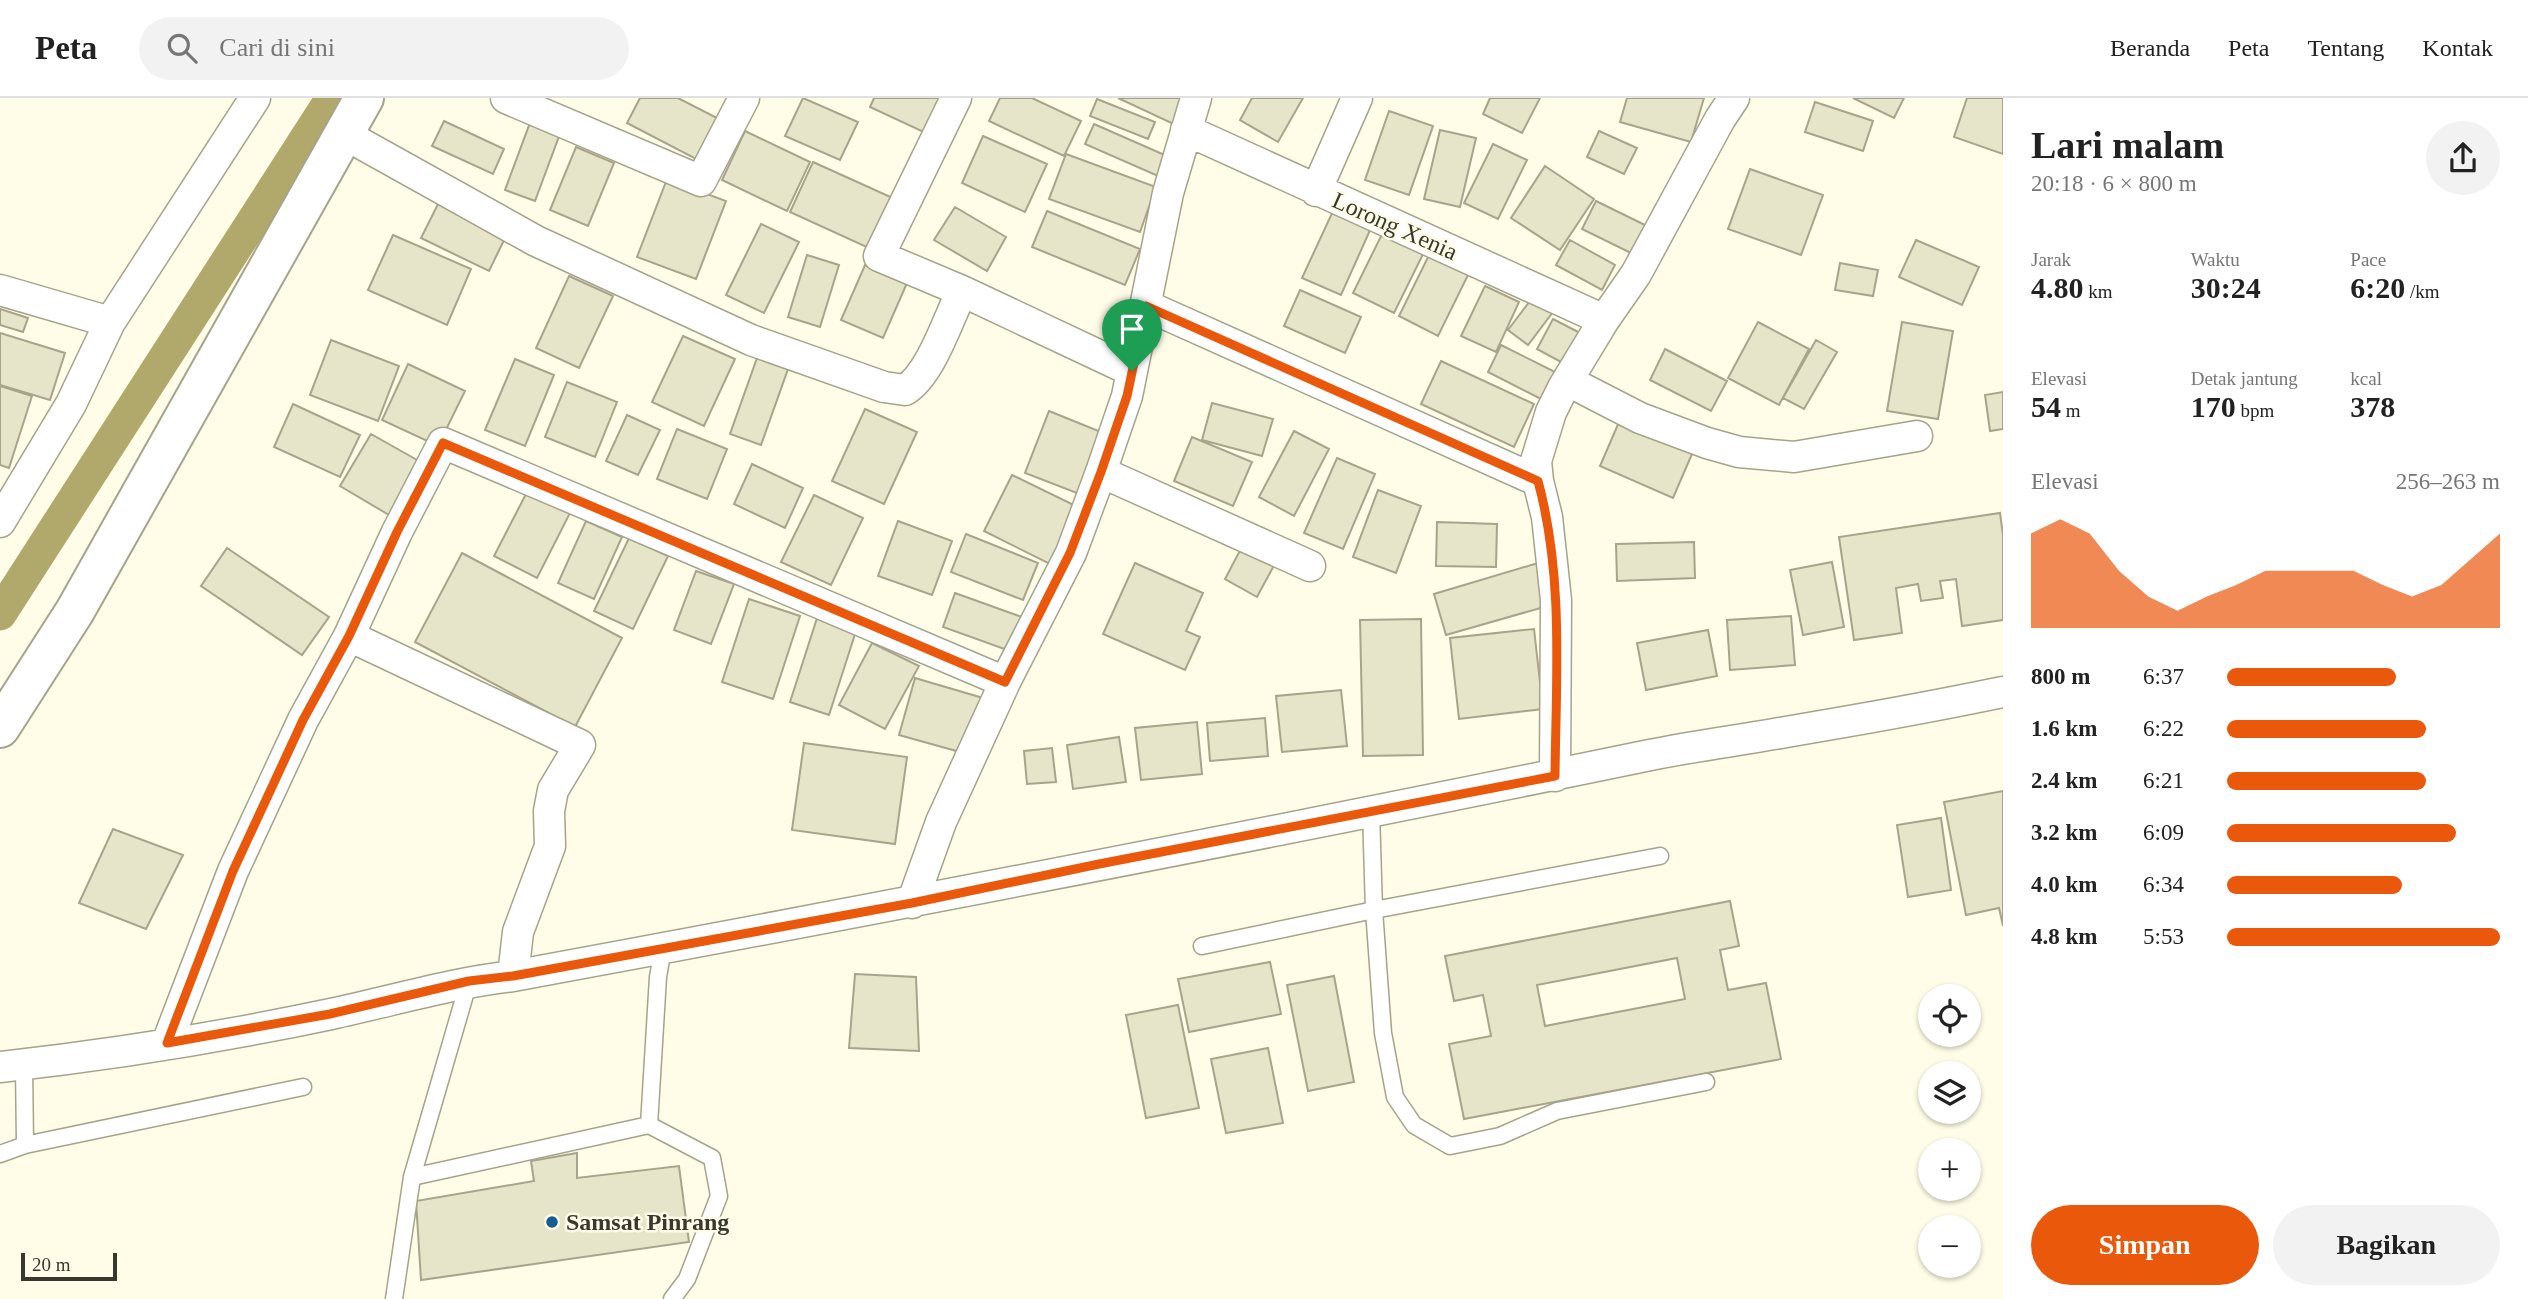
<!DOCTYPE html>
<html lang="id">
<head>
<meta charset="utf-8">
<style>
  :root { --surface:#fff; --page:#f2f2f2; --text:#222; --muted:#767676; --line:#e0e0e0; --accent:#ea580c }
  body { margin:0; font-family:Georgia,serif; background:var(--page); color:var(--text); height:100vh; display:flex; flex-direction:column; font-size:26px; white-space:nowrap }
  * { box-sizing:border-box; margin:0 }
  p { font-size:23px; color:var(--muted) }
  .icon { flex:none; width:38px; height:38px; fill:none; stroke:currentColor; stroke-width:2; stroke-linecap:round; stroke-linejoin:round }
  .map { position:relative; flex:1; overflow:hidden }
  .side { display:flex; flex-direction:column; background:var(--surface); width:525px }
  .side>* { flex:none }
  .fabs { position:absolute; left:1918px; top:886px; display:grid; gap:14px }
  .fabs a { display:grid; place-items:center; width:63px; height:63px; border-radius:50%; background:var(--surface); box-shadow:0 2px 5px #0004; font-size:35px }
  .scale { position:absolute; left:21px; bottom:18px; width:96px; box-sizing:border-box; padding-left:7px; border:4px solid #39382d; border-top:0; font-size:19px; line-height:24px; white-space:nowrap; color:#39382d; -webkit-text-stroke:5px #fffde7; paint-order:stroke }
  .pin { position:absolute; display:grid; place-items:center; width:60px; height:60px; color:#fff; margin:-72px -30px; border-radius:50% 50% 50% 0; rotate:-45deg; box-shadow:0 0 7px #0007 }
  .pin .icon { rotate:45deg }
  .round { display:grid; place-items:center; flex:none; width:74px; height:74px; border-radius:37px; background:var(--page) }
  .headline { display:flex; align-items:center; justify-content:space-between; height:119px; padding:0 28px }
  h1 { font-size:38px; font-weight:700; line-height:52px }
  .metrics { display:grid; grid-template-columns:repeat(3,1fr); gap:10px; height:119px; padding:7px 28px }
  .metrics div { display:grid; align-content:center }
  .metrics b { font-size:30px; font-weight:700 }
  .metrics small { font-size:19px; font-weight:400 }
  .metrics p { font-size:19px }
  .chart { height:196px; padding:14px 28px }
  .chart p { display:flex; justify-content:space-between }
  .chart svg { width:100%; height:126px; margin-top:7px; fill:var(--accent); opacity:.7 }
  .button { display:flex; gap:14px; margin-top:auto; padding:14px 28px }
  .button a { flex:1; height:80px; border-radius:42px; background:var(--accent); color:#fff; font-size:28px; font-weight:700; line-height:80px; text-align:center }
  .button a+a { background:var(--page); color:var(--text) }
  ul { padding:0 28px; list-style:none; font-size:23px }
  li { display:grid; grid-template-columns:112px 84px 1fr; align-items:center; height:52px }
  li i { height:18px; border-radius:9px; background:var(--accent) }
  header { display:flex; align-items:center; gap:42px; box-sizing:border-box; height:98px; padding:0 35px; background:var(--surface); border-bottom:2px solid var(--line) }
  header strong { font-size:33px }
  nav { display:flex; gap:38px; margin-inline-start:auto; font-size:24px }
  .search { width:490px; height:63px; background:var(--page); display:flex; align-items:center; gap:18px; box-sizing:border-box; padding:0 24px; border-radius:38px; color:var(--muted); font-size:26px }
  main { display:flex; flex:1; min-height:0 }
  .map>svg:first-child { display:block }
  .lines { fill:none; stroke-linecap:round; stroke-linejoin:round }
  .canal { stroke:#b1a96b; stroke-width:33 }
  .building { fill:#e6e4c9; stroke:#a7a48b; stroke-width:2; fill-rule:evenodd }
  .lane-casing { stroke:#a6a38b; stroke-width:19 }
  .street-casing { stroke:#a6a38b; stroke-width:33 }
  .secondary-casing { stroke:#a6a38b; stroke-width:42 }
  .lane { stroke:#fff; stroke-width:16 }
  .street { stroke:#fff; stroke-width:30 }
  .secondary { stroke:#fff; stroke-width:38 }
  .route-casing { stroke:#fff; stroke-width:14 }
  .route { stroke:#ea580c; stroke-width:9 }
  .poi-dot { fill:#175d92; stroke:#fffde7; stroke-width:2.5 }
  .labels { text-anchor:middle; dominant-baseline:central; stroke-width:5; stroke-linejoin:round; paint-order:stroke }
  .street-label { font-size:24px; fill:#39382d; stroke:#fffde7 }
  .poi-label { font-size:24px; font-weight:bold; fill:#39382d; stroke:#fffde7; text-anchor:start }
</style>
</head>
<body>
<header>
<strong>Peta</strong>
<div class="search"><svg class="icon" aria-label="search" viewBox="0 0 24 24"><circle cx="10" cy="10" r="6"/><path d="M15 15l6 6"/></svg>Cari di sini</div>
<nav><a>Beranda</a><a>Peta</a><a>Tentang</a><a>Kontak</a></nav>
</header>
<main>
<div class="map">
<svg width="2003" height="1201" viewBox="0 0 2003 1201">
  <rect width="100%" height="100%" fill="#fffde7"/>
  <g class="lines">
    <path class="canal" d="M0,516L332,0"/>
  </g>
  <path class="building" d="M640,0H678L717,20L696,61L627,25Z
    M803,0L858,24L840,62L785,38Z
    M874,0H947L930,37L870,9Z
    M1000,0H1032L1081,23L1064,58L989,23Z
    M1118,0H1194L1180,29Z
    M1252,0H1303L1278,44L1240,22Z
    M1490,0H1540L1522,35L1483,16Z
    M1627,0H1704L1691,44L1620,24Z
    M1853,0H1904L1894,20Z
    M1967,0H2003V56L1954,39Z
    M1097,1L1155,24L1148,41L1090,18Z
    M1815,4L1873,23L1863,53L1805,34Z
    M1389,13L1433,28L1409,97L1365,82Z
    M531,22L561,33L535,103L505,92Z
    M444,23L504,51L493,76L432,48Z
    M1094,26L1167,58L1158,78L1085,46Z
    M1440,32L1476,40L1460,109L1424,101Z
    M745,33L810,64L787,113L722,82Z
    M1599,33L1637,50L1624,76L1587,59Z
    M983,38L1047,66L1025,114L962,85Z
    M1493,46L1527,62L1498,121L1464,105Z
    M576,49L614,65L588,128L550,112Z
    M1066,56L1156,89L1140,134L1049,101Z
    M813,64L895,101L871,151L790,114Z
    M1545,68L1594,101L1560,152L1511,120Z
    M1750,71L1823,97L1801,157L1728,131Z
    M667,81L726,103L696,181L637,159Z
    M440,102L508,134L489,173L421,140Z
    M1596,103L1649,129L1635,157L1582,131Z
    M955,109L1006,139L987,173L934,142Z
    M1047,113L1140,151L1125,187L1032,149Z
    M1333,113L1371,130L1341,197L1302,180Z
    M761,126L799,144L764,215L726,197Z
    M1385,130L1426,150L1394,215L1353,195Z
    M393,137L471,171L447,227L368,192Z
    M1570,142L1615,167L1602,192L1556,167Z
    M1916,142L1979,169L1962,207L1899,179Z
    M1432,151L1471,171L1438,238L1399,218Z
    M807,157L839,167L820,229L788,219Z
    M1840,165L1878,172L1873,198L1835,192Z
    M865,167L907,185L883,240L841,222Z
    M569,178L613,198L579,270L536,250Z
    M1485,188L1519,204L1496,254L1461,238Z
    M1300,192L1361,219L1345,255L1284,228Z
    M1536,195L1556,210L1528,247L1508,232Z
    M0,211L28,220L23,234L0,227Z
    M1553,221L1588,239L1572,270L1537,251Z
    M1758,224L1809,251L1779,307L1728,280Z
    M1902,224L1953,233L1938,321L1887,313Z
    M0,235L65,255L50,302L0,287Z
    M683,238L735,261L704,328L652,304Z
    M331,242L399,268L378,323L310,297Z
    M1816,242L1837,254L1804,311L1783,300Z
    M1501,247L1557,275L1543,302L1488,274Z
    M1665,251L1727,283L1711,313L1650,282Z
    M757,260L788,271L761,347L730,336Z
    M515,261L554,277L525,348L485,332Z
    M1441,263L1534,306L1514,349L1421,306Z
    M408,266L465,293L438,348L382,322Z
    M567,284L617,304L595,359L545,339Z
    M0,288L32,298L9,370L0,367Z
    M2003,294V331L1990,333L1985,297Z
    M1212,305L1273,321L1262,358L1202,342Z
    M293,306L360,337L340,379L274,349Z
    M865,311L917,334L884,406L832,383Z
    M1049,313L1106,336L1082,397L1025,375Z
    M627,317L660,332L638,377L606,363Z
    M1619,324L1692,356L1673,400L1600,368Z
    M677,331L727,351L707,401L657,381Z
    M1294,333L1329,351L1294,418L1259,399Z
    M371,336L426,367L394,420L340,388Z
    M1192,339L1252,364L1233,408L1174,383Z
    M1337,360L1375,376L1343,451L1304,435Z
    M752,366L803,390L785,430L734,406Z
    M1012,377L1082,411L1054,468L984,433Z
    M1378,392L1421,408L1396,475L1353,459Z
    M527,394L570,415L537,480L494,458Z
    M814,397L863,420L831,487L781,464Z
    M2000,415L2003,437V522L1962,528L1956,481L1940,483L1943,500L1921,503L1918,486L1896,490L1902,535L1854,542L1839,439Z
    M586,423L622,439L594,501L558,485Z
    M898,423L952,443L932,497L878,478Z
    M1437,424L1497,426L1496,469L1436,468Z
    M966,436L1038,465L1023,502L951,474Z
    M629,440L668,458L633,531L594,513Z
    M1246,441L1279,458L1257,499L1225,481Z
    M1694,444L1695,480L1617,483L1616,446Z
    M227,450L329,519L302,557L201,488Z
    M462,455L622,540L575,629L415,544Z
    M1832,464L1844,529L1803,537L1790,472Z
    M1135,465L1203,495L1186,533L1200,539L1185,572L1103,536Z
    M1538,465L1551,507L1446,537L1434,496Z
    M696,473L734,486L711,546L674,532Z
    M955,495L1022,519L1010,553L943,529Z
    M749,501L800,518L773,601L722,584Z
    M818,517L857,530L829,617L790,604Z
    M1791,518L1795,567L1730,572L1727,522Z
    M1421,521L1423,657L1363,658L1360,522Z
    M1534,531L1543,611L1459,621L1450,540Z
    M1708,532L1717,578L1646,592L1637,545Z
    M872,545L919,568L885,631L839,607Z
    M915,580L983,600L967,656L899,637Z
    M1341,592L1347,648L1282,654L1276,598Z
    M1265,620L1268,658L1210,663L1207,625Z
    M1197,624L1202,676L1141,682L1135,630Z
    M1119,639L1126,684L1073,691L1067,647Z
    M804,645L907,659L895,746L792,732Z
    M1052,650L1056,684L1027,686L1024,653Z
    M2003,693V828L1999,810L1966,817L1944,704Z
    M1941,720L1951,792L1908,799L1897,727Z
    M113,731L183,757L146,831L79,805Z
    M1730,803L1739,848L1720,852L1728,892L1766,885L1781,961L1464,1021L1449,946L1491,938L1483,897L1454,903L1445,858ZM1677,860L1685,901L1545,928L1537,887Z
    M1270,864L1281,916L1189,934L1178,881Z
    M855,876L916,879L919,953L849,950Z
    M1334,878L1354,984L1308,993L1287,887Z
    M1178,907L1199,1010L1146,1020L1126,917Z
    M1268,950L1283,1025L1226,1035L1211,961Z
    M577,1055V1080L679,1068L689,1144L421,1182L416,1103L534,1083L531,1063Z"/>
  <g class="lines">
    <defs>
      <path id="lane" d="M1371,713L1374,812L1383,935L1395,999L1414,1027L1450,1048L1500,1038L1557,1013L1706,984
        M1202,848L1374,812L1660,758
        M24,966L25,1047L303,989
        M649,1027L712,1060L719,1098L687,1181L672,1201
        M0,1056L25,1047
        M412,1079L649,1027L658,879L663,850
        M394,1201L412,1079L469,883"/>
      <path id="street" d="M506,0L701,83L744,0
        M956,0L879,158L962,193
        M1186,32L1604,222
        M344,36L536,143L751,242L884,289L905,292C931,276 948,221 962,193L1132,273
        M1316,93L1357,0
        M0,192L110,224
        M1145,207L1538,383
        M1568,283L1640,320L1707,345L1739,354L1794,359L1917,338
        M1101,374L1310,468
        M0,424L71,306L110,224L255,0
        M349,538L580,647L553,692L549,713L550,748L518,834L513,878
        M1555,678L1556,502L1547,419L1538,383L1536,363L1551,314L1564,288L1604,222L1636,176L1720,21L1734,0
        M912,805L941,724L1005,584L1071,455L1101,374L1127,298L1168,95L1196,0
        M167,945L233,773L303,622L349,538L397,434L443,345L1005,584
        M0,969C110,957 222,939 331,916C392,903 451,885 513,878C893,808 1272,735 1650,657C1695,648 1741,642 1786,634C1858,622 1931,609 2003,594"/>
      <path id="secondary" d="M0,630L75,513L364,0"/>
    </defs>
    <use href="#lane" class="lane-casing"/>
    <use href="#street" class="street-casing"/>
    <use href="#secondary" class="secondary-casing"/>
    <use href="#lane" class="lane"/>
    <use href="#street" class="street"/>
    <use href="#secondary" class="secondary"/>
  </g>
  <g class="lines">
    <defs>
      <path id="route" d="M1146,208L1538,383C1564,479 1556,579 1555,678L1099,766L912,805L513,878L469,883L330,916L167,945L233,773L303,622L349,538L397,434L443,345L1005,584L1070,455L1101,374L1127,298Z"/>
    </defs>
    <use href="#route" class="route-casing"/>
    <use href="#route" class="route"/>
  </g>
  <circle class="poi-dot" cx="552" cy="1124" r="7"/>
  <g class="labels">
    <g class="street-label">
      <text transform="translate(1395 128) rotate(24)">Lorong Xenia</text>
    </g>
    <g class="poi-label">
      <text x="566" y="1124">Samsat Pinrang</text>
    </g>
  </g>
</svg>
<div class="fabs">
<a><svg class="icon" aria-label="locate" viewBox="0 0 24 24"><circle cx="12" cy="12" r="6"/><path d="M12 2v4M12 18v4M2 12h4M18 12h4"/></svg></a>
<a><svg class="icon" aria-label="layers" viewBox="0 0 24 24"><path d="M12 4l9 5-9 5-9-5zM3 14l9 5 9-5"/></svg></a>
<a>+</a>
<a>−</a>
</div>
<div class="scale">20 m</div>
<div class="pin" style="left:1132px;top:273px;background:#1e9e55"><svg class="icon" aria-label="arrive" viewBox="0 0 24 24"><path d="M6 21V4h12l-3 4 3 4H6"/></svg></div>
</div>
<section class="side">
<div class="headline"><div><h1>Lari malam</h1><p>20:18 · 6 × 800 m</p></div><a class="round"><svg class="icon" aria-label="share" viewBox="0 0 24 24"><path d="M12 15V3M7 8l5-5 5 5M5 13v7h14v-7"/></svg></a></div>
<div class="metrics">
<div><p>Jarak</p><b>4.80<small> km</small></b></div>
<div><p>Waktu</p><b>30:24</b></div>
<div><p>Pace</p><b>6:20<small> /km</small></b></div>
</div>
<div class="metrics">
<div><p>Elevasi</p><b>54<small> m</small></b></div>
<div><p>Detak jantung</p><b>170<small> bpm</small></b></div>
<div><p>kcal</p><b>378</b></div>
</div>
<div class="chart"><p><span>Elevasi</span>256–263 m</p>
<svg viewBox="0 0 160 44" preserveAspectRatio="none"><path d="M0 44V11L10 6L20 11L30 24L40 33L50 38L60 33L70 29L80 24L90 24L100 24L110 24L120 29L130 33L140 29L150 20L160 11V44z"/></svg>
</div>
<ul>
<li><b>800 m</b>6:37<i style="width:62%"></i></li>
<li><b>1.6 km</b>6:22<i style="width:73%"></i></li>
<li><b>2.4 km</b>6:21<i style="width:73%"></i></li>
<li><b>3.2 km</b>6:09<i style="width:84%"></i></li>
<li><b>4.0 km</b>6:34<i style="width:64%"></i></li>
<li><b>4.8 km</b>5:53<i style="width:100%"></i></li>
</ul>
<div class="button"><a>Simpan</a><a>Bagikan</a></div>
</section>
</main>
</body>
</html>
